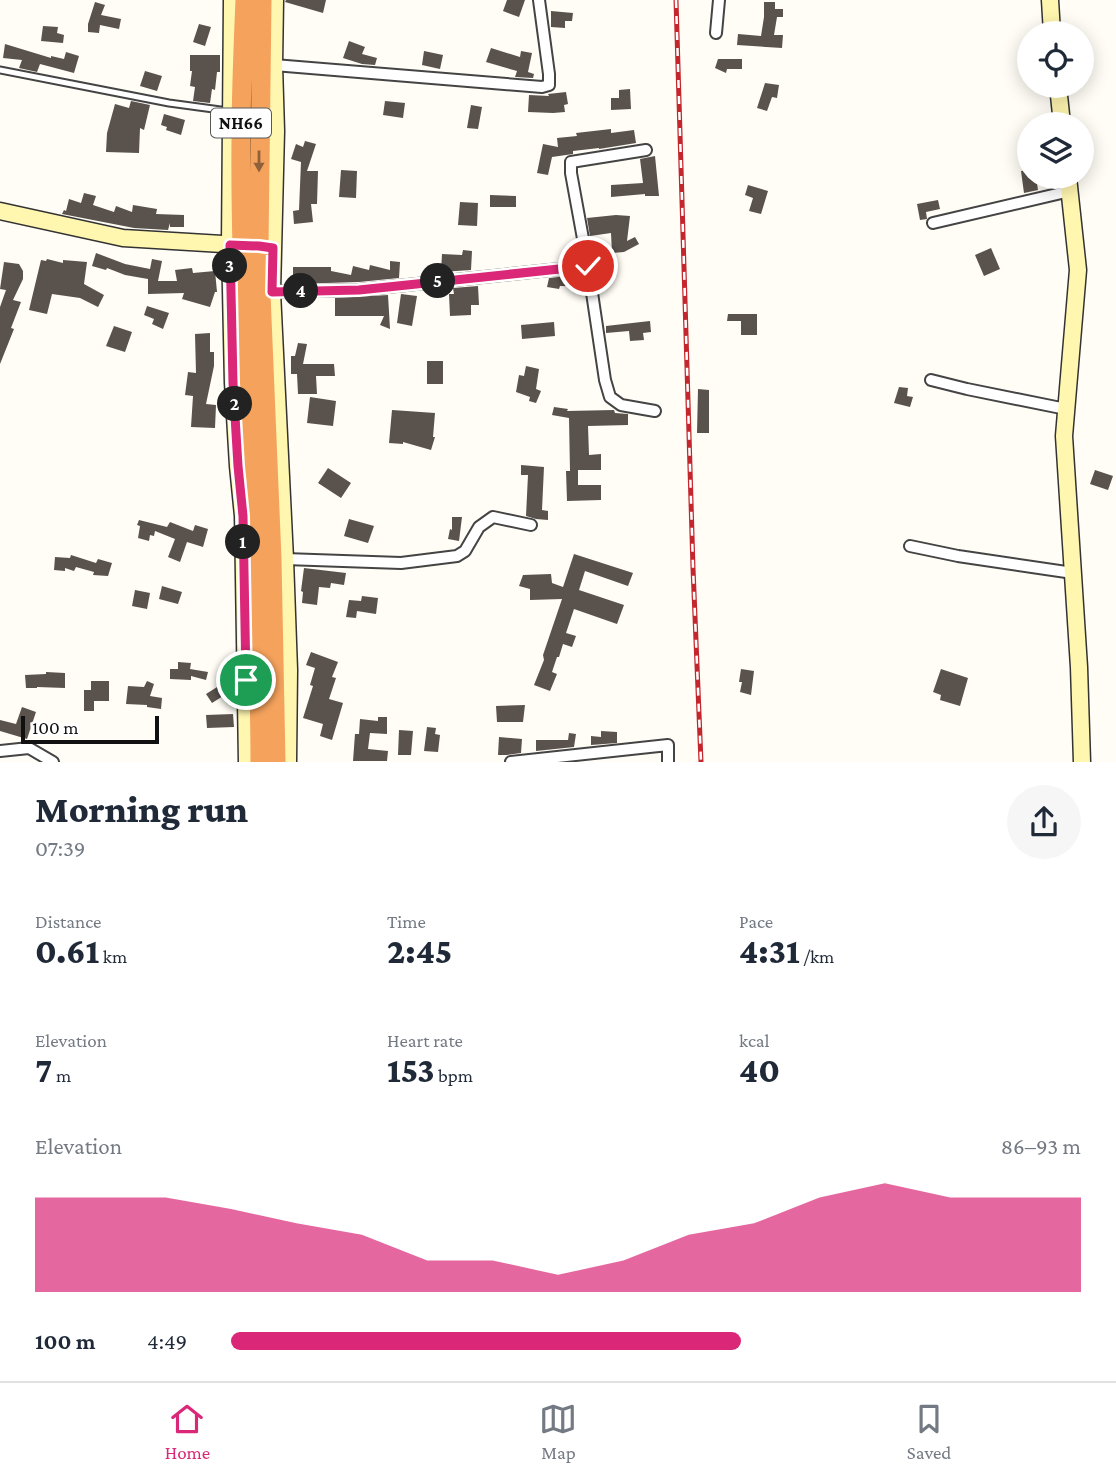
<!DOCTYPE html>
<html lang="en">
<head>
<meta charset="utf-8">
<style>
  :root { --surface:#fff; --page:#f6f6f7; --text:#1f2937; --muted:#747a83; --line:#e0e1e3; --accent:#db2777 }
  body { margin:0; font-family:"Crimson Pro",serif; background:var(--page); color:var(--text); height:100vh; display:flex; flex-direction:column; font-size:26px; white-space:nowrap }
  * { box-sizing:border-box; margin:0 }
  p { font-size:23px; color:var(--muted) }
  .icon { flex:none; width:38px; height:38px; fill:none; stroke:currentColor; stroke-width:2; stroke-linecap:round; stroke-linejoin:round }
  .map { position:relative; height:762px; overflow:hidden }
  .drawer { display:flex; flex-direction:column; background:var(--surface); flex:1 }
  .drawer>* { flex:none }
  .controls { position:absolute; left:1017px; top:21px; display:grid; gap:14px }
  .controls a { display:grid; place-items:center; width:77px; height:77px; border-radius:50%; background:var(--surface); box-shadow:0 4px 18px #0003; font-size:35px }
  .scale { position:absolute; left:21px; bottom:18px; width:138px; box-sizing:border-box; padding-left:7px; border:4px solid #111; border-top:0; font-size:19px; line-height:24px; white-space:nowrap; color:#111; -webkit-text-stroke:5px #fff; paint-order:stroke }
  .pin { position:absolute; display:grid; place-items:center; width:60px; height:60px; color:#fff; margin:-30px; border:4px solid #fff; border-radius:50%; box-shadow:0 2px 7px #0007 }
  .km { position:absolute; width:35px; height:35px; margin:-18px; border-radius:50%; background:#222; color:#fff; font-size:19px; line-height:35px; text-align:center }
  .round { display:grid; place-items:center; flex:none; width:74px; height:74px; border-radius:37px; background:var(--page) }
  .head { display:flex; align-items:center; justify-content:space-between; height:119px; padding:0 35px }
  h1 { font-size:38px; font-weight:800; line-height:52px }
  .stats { display:grid; grid-template-columns:repeat(3,1fr); gap:10px; height:119px; padding:7px 35px }
  .stats div { display:grid; align-content:center }
  .stats b { font-size:35px; font-weight:800 }
  .stats small { font-size:19px; font-weight:400 }
  .stats p { font-size:19px }
  .chart { height:196px; padding:14px 35px }
  .chart p { display:flex; justify-content:space-between }
  .chart svg { width:100%; height:126px; margin-top:7px; fill:var(--accent); opacity:.7 }
  ul { padding:0 35px; list-style:none; font-size:23px }
  li { display:grid; grid-template-columns:112px 84px 1fr; align-items:center; height:52px }
  li i { height:18px; border-radius:9px; background:var(--accent) }
  .dock { display:flex; justify-content:space-around; align-items:center; height:98px; border-top:2px solid var(--line); background:var(--surface); font-size:19px; color:var(--muted) }
  .dock a { display:grid; justify-items:center; gap:4px }
  .dock .current { color:var(--accent) }
  .map>svg:first-child { display:block }
  .building { fill:#5a524d }
  .lines { fill:none; stroke-linecap:round; stroke-linejoin:round }
  .lane-casing { stroke:#444; stroke-width:9 }
  .street-casing { stroke:#444; stroke-width:14 }
  .secondary-casing { stroke:#333; stroke-width:19 }
  .highway-casing { stroke:#222; stroke-width:23 }
  .lane { stroke:#fff; stroke-width:5 }
  .street { stroke:#fff; stroke-width:10 }
  .secondary { stroke:#fff6b0; stroke-width:16 }
  .highway { stroke:#f5a25d; stroke-width:19 }
  .rail-casing { stroke:#c4262e; stroke-width:5 }
  .rail { stroke:#fff; stroke-width:2.5; stroke-dasharray:8; stroke-linecap:butt }
  .oneway { fill:#8e613b }
  .route-casing { stroke:#fff; stroke-width:14 }
  .route { stroke:#db2777; stroke-width:9 }
  .labels { text-anchor:middle; dominant-baseline:central; stroke-width:7; stroke-linejoin:round; paint-order:stroke }
  .shield { fill:#fff; stroke:#585858; stroke-width:2 }
  .shield-label { font-size:18px; font-weight:bold; fill:#111 }
</style>
</head>
<body>
<div class="map">
<svg width="1116" height="762" viewBox="0 0 1116 762">
  <rect width="100%" height="100%" fill="#fffdf5"/>
  <path class="building" d="M286,0H326L323,13L285,2Z
    M507,0H525L519,17L503,11Z
    M95,2L105,5L101,15L121,19L119,29L100,25L99,33L88,32V24Z
    M764,2H775V9H783V17H777L774,35H783L782,48L737,45L738,34L761,36L764,17Z
    M551,11L573,13L572,21H565V28L551,27Z
    M199,24L211,27L205,46L193,42Z
    M43,26L58,27L57,33L64,35L63,43L41,41Z
    M349,41L365,47L362,54L377,58L375,65L362,64L343,58Z
    M5,44L51,58V56L64,59L66,52L79,56L74,73L40,64L37,72L19,68L22,60L3,58Z
    M491,48L520,57L521,51L532,53L528,72L534,74L533,78L515,77L517,71L486,62Z
    M424,51L443,55L440,69L422,65Z
    M190,55H220V72H217L215,90L212,89L210,103L193,101L195,87L190,86L192,71H190Z
    M718,59H742V69H727L726,73L715,68Z
    M145,71L162,76L157,91L140,86Z
    M765,83L779,85L777,98L772,97L767,111L757,108Z
    M630,89L631,109L611,110V98H619V90Z
    M566,92L568,104L564,105L565,112L553,113L528,112L529,95L549,96L548,94Z
    M131,101L150,105L144,130L140,128L139,153L106,152L107,133L115,104L129,108Z
    M385,101L405,103L403,118L383,115Z
    M471,105L482,107L478,129L467,128Z
    M164,114L185,120L181,135L166,130L167,127L161,125Z
    M611,129V133L634,130L636,143L599,149V148L573,151V154L552,157L548,175L537,173L543,144L558,147L557,138L577,136L576,133Z
    M305,141L316,144L307,171H318L317,204H311L313,222L294,224L293,211L299,210L301,162L291,159L296,144L303,147Z
    M655,156L659,196H645V194L611,197V185L643,183L640,159Z
    M341,170L357,171L356,198L339,197Z
    M1029,170V177H1036L1038,190L1024,193L1021,171Z
    M748,185L768,191L761,214L749,211L753,198L745,195Z
    M84,193L96,196L93,205L114,212L116,206L132,212L133,205L157,209L156,214L184,215V227H170V223L168,230L134,228L62,214L64,210L66,211L69,199L81,203Z
    M490,195L516,196V207H490Z
    M938,200L940,209L926,212L927,219L920,220L917,204Z
    M460,202L478,203L477,226L458,225Z
    M616,215L630,216L627,241L635,237L639,244L624,252L612,253L611,233L590,236L587,218Z
    M991,248L1000,269L984,276L975,255Z
    M463,250L472,251L471,270L441,272L442,254L462,255Z
    M96,253L125,264L150,269L152,259L162,261L158,281H177L175,270L192,268L193,273L215,271L217,292H215L210,307L182,299L184,293L148,294V279L125,275L107,268L106,270L92,266Z
    M47,259L63,263V260L87,262L84,284L104,295L98,307L80,298L52,294L47,314L29,310L41,260L46,261Z
    M390,261L400,262L399,278L359,282L293,284V267H331V271L351,275L353,266L369,270L370,265L390,270Z
    M4,262L19,264L23,271V279L13,300L21,302L11,328L14,329L0,364V307L6,290L0,289Z
    M577,275V286H560L559,289L547,287L549,278Z
    M478,286L479,305H471V315L450,316L449,294H454L453,288Z
    M401,294L417,296L412,326L397,323Z
    M388,295L390,329L380,325L384,316H335V298Z
    M147,306L169,313L163,329L152,324L154,319L144,315Z
    M728,314H757V335H741V321H727Z
    M650,321L651,332L643,333L644,340L630,341L629,331L606,333V326Z
    M554,322L555,336L522,339L521,325Z
    M114,326L132,332L125,352L106,346Z
    M210,333V352H214V366L206,404L216,405L215,428L191,427L193,396L185,395L188,372L196,373L195,334Z
    M298,343L307,344L303,364H334L335,376H316L317,394H298L297,374H291V356H295Z
    M427,361H443V384H427Z
    M526,366L539,369L536,389L541,391L536,403L529,401L530,397L516,392L519,375L524,376Z
    M899,387L908,388L907,396L913,397L910,407L894,403Z
    M698,389L709,390V433H697Z
    M310,397L336,401L333,426L307,423Z
    M554,407L568,409L567,411L614,410L615,413L628,414V425L588,426L589,455L601,454V470H578V485H601V500L567,501L566,471H570L569,418L552,415Z
    M392,410L435,413L433,437H435L431,450L403,442V444L389,443Z
    M521,465L544,467L542,510L548,511V520L536,519L526,516L528,475H521Z
    M328,468L351,483L341,498L318,483Z
    M1095,470L1113,476L1108,490L1090,484Z
    M452,517H462L459,541L448,539L450,529L452,530Z
    M349,519L374,526L368,543L344,536Z
    M139,520L167,527L170,522L193,531L195,525L208,529L203,547L187,542L180,562L168,557L175,539L155,531L154,536L150,535L149,541L138,538L140,526L137,525Z
    M574,554L633,573L628,586L585,571L579,590L624,605L617,624L574,609L566,633L576,636L572,647L563,644L559,657H557L552,672L557,674L550,691L534,685L544,660L543,655L562,599L530,600V589L519,586L523,575L551,574L552,583L563,587Z
    M71,555L96,563L98,559L112,563L108,576L93,575L94,572L76,567L74,571L65,568V571L54,570L55,557L70,558Z
    M304,568L346,573L344,585L331,583L330,588L319,587L317,605L302,603L303,592L301,591Z
    M162,586L182,592L178,604L159,599Z
    M135,590L150,593L147,609L132,606Z
    M362,596L378,598L376,614L357,611L356,618L346,617L349,600L361,601Z
    M311,652L338,662L332,677L336,678L329,699L343,703L332,740L320,736L323,724L303,718L313,686L310,685L315,668L306,665Z
    M178,662L191,663L190,669L208,672L206,680L191,676V680L170,679V669H178Z
    M741,669L754,671L751,695L740,692L742,682H739Z
    M941,669L968,678L960,706L940,700L941,695L933,692Z
    M46,672L65,673V688L37,687V688H26L25,675L46,674Z
    M91,681H109V701H94V711H84V690H91Z
    M147,681L154,684L150,696L162,698L161,709L147,707V705L126,704L128,686L144,687Z
    M225,682L231,691L212,703L206,694Z
    M525,705L523,722H497L496,706Z
    M22,707L36,712L27,739L0,731V720L16,724Z
    M233,714L234,727L207,728L206,715Z
    M378,717H387V734L370,733L368,749L388,751L387,761H353L355,734H359L360,719L378,721Z
    M427,727L436,728L435,734L440,735L438,752L424,751Z
    M399,730L413,731L411,755H398Z
    M601,731L617,732V743L591,745V736L601,737Z
    M569,733L576,734L574,747L536,751V740H568Z
    M499,737L522,739L521,753L507,755H498Z"/>
  <g class="lines">
    <defs>
      <path id="lane" d="M0,70L169,103L228,111"/>
      <path id="street" d="M716,33L719,0
        M274,65L542,87L549,85V74L539,0
        M646,150L571,162V173L588,266L605,380L610,397L621,405L655,411
        M933,223L1070,191
        M272,292L359,290L588,266
        M931,380L967,389L1066,409
        M910,546L958,556L1073,573
        M285,559L401,563L457,556L465,551L479,527L493,517L531,525
        M0,751L29,748L53,762
        M511,762L668,745V762"/>
      <path id="secondary" d="M232,0L230,245L233,383L238,466L243,516L247,762
        M275,0L274,65L276,131L272,292L285,559L289,670L288,762
        M1050,0L1052,33
        M1058,86L1062,124
        M1068,177L1078,270L1064,436L1079,667L1082,762
        M0,211L123,238L239,245"/>
      <path id="highway" d="M245,0C243,46 241,92 241,138C240,236 245,335 249,434C253,543 260,652 260,762
        M262,0L259,246L272,559L276,762"/>
    </defs>
    <use href="#lane" class="lane-casing"/>
    <use href="#street" class="street-casing"/>
    <use href="#secondary" class="secondary-casing"/>
    <use href="#highway" class="highway-casing"/>
    <use href="#lane" class="lane"/>
    <use href="#street" class="street"/>
    <use href="#secondary" class="secondary"/>
    <use href="#highway" class="highway"/>
    <defs>
      <path id="rail" d="M676,0L693,568L701,762"/>
    </defs>
    <use href="#rail" class="rail-casing"/>
    <use href="#rail" class="rail"/>
  </g>
  <defs><path id="oneway-solid" d="M-6-.8H1V-3.2L6.5 0L1 3.2V.8H-6Z" transform="scale(1.75)"/></defs>
  <use class="oneway" href="#oneway-solid" transform="translate(259 161) rotate(90)"/>
  <g class="lines">
    <defs>
      <path id="route" d="M246,680L243,516L238,466L233,383L230,245L259,246L273,248L272,292L359,290L588,266"/>
    </defs>
    <use href="#route" class="route-casing"/>
    <use href="#route" class="route"/>
  </g>
  <g class="labels">
    <rect class="shield" x="211" y="108.5" width="60" height="29" rx="5"/>
    <g class="shield-label">
      <text x="241" y="123">NH66</text>
    </g>
  </g>
</svg>
<div class="controls">
<a><svg class="icon" aria-label="locate" viewBox="0 0 24 24"><circle cx="12" cy="12" r="6"/><path d="M12 2v4M12 18v4M2 12h4M18 12h4"/></svg></a>
<a><svg class="icon" aria-label="layers" viewBox="0 0 24 24"><path d="M12 4l9 5-9 5-9-5zM3 14l9 5 9-5"/></svg></a>
</div>
<div class="scale">100 m</div>
<div class="pin" style="left:246px;top:680px;background:#1e9e55"><svg class="icon" aria-label="arrive" viewBox="0 0 24 24"><path d="M6 21V4h12l-3 4 3 4H6"/></svg></div>
<div class="pin" style="left:588px;top:266px;background:#d93025"><svg class="icon" aria-label="check" viewBox="0 0 24 24"><path d="M5 12l5 5 9-10"/></svg></div>
<b class="km" style="left:243px;top:542px">1</b>
<b class="km" style="left:235px;top:404px">2</b>
<b class="km" style="left:230px;top:266px">3</b>
<b class="km" style="left:301px;top:291px">4</b>
<b class="km" style="left:438px;top:281px">5</b>
</div>
<section class="drawer">
<div class="head"><div><h1>Morning run</h1><p>07:39</p></div><a class="round"><svg class="icon" aria-label="share" viewBox="0 0 24 24"><path d="M12 15V3M7 8l5-5 5 5M5 13v7h14v-7"/></svg></a></div>
<div class="stats">
<div><p>Distance</p><b>0.61<small> km</small></b></div>
<div><p>Time</p><b>2:45</b></div>
<div><p>Pace</p><b>4:31<small> /km</small></b></div>
</div>
<div class="stats">
<div><p>Elevation</p><b>7<small> m</small></b></div>
<div><p>Heart rate</p><b>153<small> bpm</small></b></div>
<div><p>kcal</p><b>40</b></div>
</div>
<div class="chart"><p><span>Elevation</span>86–93 m</p>
<svg viewBox="0 0 160 44" preserveAspectRatio="none"><path d="M0 44V11L10 11L20 11L30 15L40 20L50 24L60 33L70 33L80 38L90 33L100 24L110 20L120 11L130 6L140 11L150 11L160 11V44z"/></svg>
</div>
<ul>
<li><b>100 m</b>4:49<i style="width:60%"></i></li>
</ul>
</section>
<nav class="dock">
<a class="current"><svg class="icon" aria-label="home" viewBox="0 0 24 24"><path d="M3 11l9-7 9 7M6 9v11h12V9"/></svg>Home</a>
<a><svg class="icon" aria-label="map" viewBox="0 0 24 24"><path d="M3 6l6-2 6 2 6-2v14l-6 2-6-2-6 2zM9 4v14M15 6v14"/></svg>Map</a>
<a><svg class="icon" aria-label="saved" viewBox="0 0 24 24"><path d="M7 4h10v16l-5-4-5 4z"/></svg>Saved</a>
</nav>
</body>
</html>
